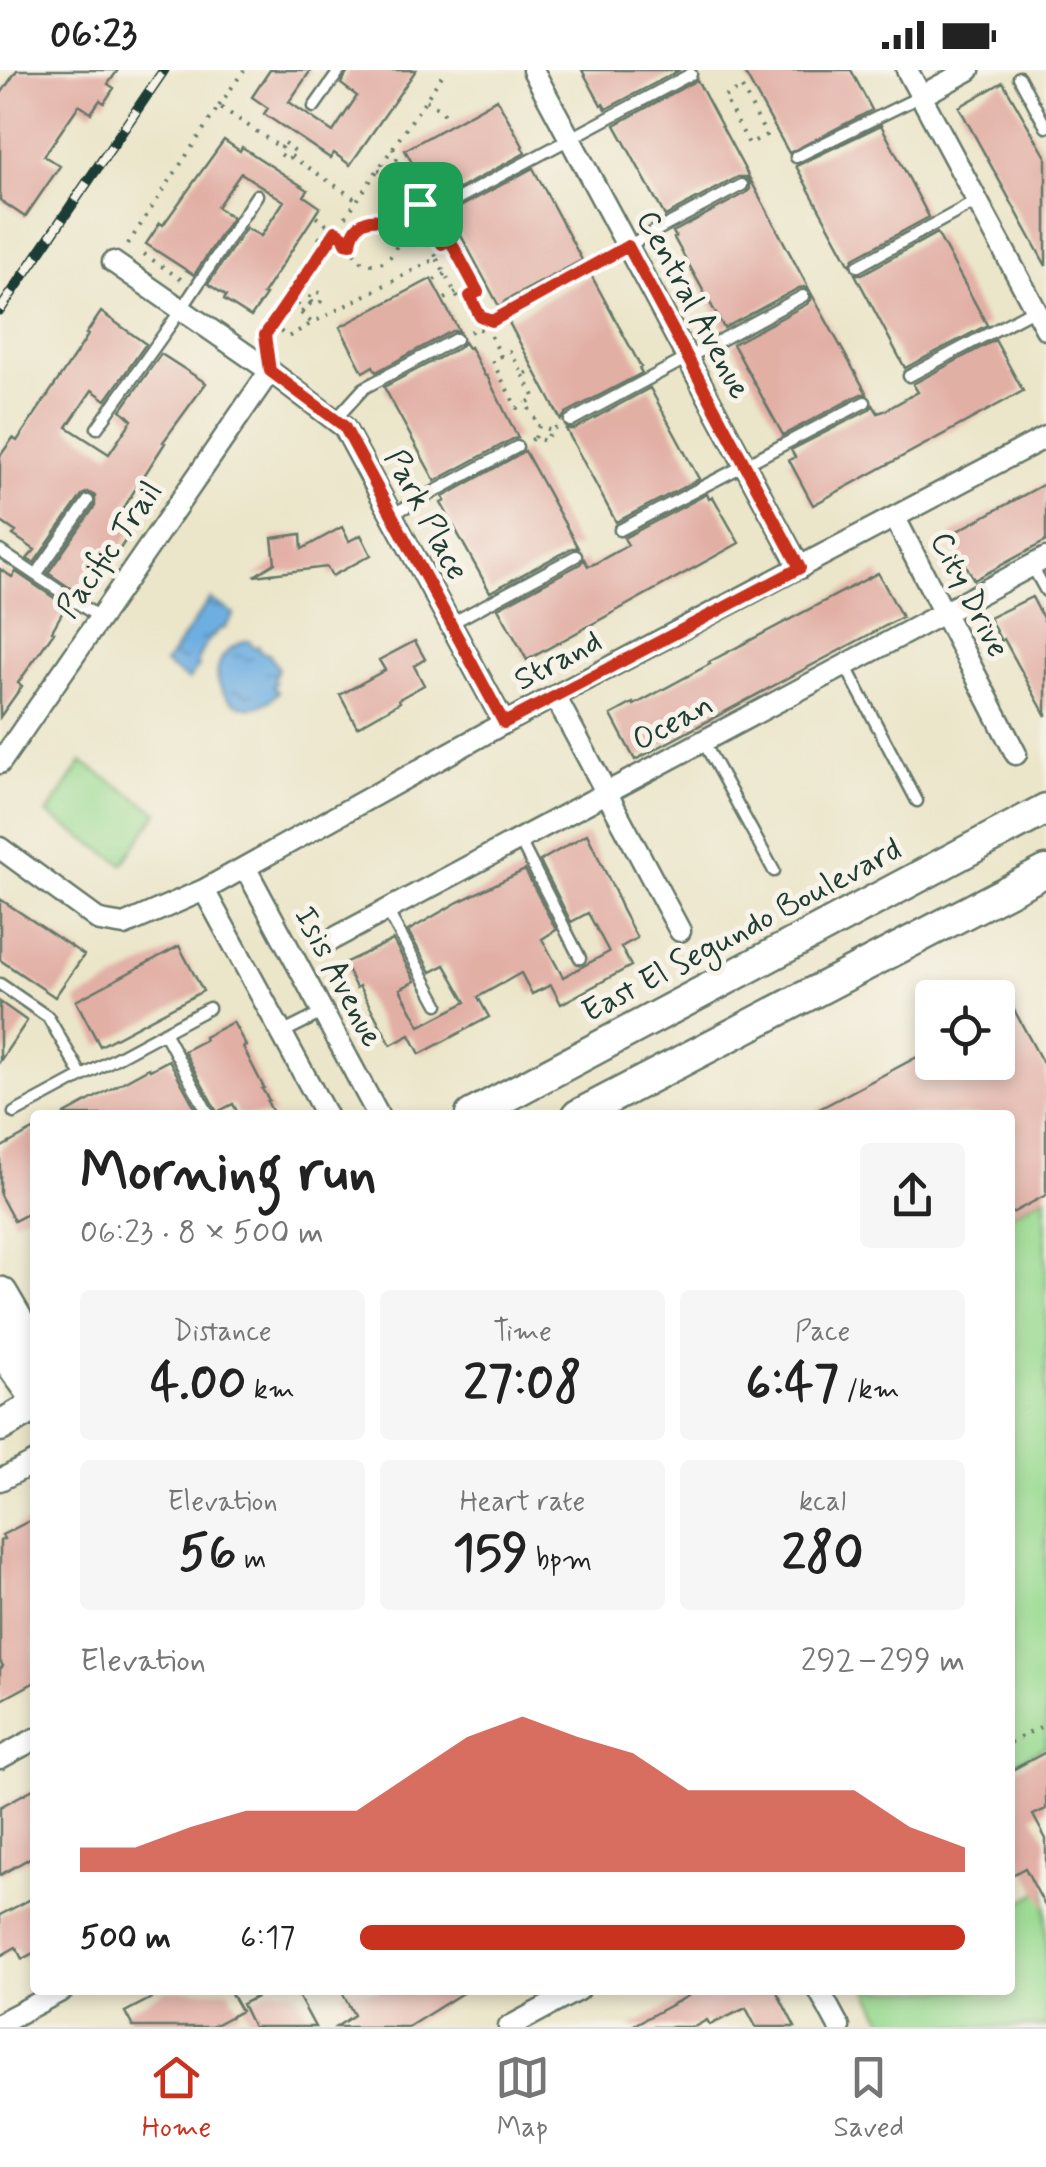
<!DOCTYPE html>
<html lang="en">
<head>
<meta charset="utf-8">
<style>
  :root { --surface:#fff; --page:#f6f6f6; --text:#222; --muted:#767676; --line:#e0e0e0; --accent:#c8321e }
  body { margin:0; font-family:Mynerve,sans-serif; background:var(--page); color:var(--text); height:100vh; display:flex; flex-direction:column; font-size:38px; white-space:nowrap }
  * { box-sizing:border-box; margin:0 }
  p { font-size:32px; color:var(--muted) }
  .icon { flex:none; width:55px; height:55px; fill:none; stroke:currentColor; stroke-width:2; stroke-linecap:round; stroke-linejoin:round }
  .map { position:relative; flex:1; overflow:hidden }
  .panel { position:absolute; left:30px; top:1040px; width:985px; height:885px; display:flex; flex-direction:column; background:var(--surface); border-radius:10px; box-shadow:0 5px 15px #0003 }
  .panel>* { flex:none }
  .controls { position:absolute; left:915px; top:910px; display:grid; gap:20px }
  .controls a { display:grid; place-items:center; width:100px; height:100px; border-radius:10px; background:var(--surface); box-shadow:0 5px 15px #0003; font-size:50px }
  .pin { position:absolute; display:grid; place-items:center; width:85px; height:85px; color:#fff; margin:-42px; border-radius:20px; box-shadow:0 5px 15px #0006 }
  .round { display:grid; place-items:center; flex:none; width:105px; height:105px; border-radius:10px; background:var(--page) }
  .overview { display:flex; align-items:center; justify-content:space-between; height:170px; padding:0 50px }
  h1 { font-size:55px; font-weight:800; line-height:75px }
  .metrics { display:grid; grid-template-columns:repeat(3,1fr); gap:15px; height:170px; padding:10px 50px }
  .metrics div { display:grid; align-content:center; border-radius:10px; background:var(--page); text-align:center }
  .metrics b { font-size:50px; font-weight:800 }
  .metrics small { font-size:28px; font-weight:400 }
  .metrics p { font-size:28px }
  .chart { height:280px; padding:20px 50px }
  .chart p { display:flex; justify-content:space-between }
  .chart svg { width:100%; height:180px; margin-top:10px; fill:var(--accent); opacity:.7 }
  ul { padding:0 50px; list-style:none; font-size:32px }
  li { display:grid; grid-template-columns:160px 120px 1fr; align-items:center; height:75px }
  li i { height:25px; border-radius:12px; background:var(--accent) }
  .status { display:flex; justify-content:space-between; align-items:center; height:70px; padding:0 50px; background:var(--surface); direction:ltr }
  .status svg { height:28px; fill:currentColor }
  .tab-bar { display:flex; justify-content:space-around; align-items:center; height:140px; border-top:2px solid var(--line); background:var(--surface); font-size:28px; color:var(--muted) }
  .tab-bar a { display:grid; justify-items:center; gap:5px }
  .tab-bar .current { color:var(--accent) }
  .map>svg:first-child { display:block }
  .park { fill:#98da90; stroke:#5c8c62; stroke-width:2.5 }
  .water { fill:url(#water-ripples); stroke:#46768b; stroke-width:2.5 }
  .building { fill:#e2afa5 }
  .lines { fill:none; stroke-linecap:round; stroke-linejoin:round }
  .lane-casing { stroke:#667868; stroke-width:15 }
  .street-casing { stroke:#667868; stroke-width:25 }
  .primary-casing { stroke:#667868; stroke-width:35 }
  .highway-casing { stroke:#667868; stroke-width:40 }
  .path { stroke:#667868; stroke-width:4; stroke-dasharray:2.5 8; stroke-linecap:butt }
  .lane { stroke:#fff; stroke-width:10 }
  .street { stroke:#fff; stroke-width:20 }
  .primary { stroke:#fff; stroke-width:30 }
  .highway { stroke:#fff; stroke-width:35 }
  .rail-casing { stroke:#1f3d34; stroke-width:11 }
  .rail { stroke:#f7f3e8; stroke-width:8; stroke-dasharray:22; stroke-linecap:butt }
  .route-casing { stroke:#fff; stroke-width:20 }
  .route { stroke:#c8321e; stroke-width:12 }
  .labels { text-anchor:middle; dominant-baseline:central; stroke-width:10; stroke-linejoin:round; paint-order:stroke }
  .street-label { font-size:32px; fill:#1f3d34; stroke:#f7f3e8 }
</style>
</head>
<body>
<div class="status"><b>06:23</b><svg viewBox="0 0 49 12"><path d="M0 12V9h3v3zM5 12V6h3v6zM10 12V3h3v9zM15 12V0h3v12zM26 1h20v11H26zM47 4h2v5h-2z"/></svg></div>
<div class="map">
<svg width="1046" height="1957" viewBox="0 0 1046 1957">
  <defs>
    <pattern id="water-ripples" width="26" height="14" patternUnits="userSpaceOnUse" patternTransform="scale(2.5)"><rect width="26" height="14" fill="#6eafe2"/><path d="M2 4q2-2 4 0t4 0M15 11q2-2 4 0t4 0" fill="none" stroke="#5a90b8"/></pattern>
  </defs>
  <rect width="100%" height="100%" fill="#f7f3e8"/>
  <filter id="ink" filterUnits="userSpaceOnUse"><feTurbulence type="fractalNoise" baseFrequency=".01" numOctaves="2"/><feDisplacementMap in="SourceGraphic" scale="20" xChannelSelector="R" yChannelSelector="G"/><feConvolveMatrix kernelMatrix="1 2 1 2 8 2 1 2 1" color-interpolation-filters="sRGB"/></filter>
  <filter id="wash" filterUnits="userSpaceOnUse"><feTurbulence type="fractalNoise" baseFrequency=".0048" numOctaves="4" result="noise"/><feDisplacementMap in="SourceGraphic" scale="40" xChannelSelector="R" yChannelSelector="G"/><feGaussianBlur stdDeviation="2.25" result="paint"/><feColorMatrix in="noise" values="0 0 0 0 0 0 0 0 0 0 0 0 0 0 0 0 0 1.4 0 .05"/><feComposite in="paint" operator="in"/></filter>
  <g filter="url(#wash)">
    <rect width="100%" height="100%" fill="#ebe5c9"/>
    <path class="park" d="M82,692L158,742L123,794L47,744Z
      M1046,1126V1676L1010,1695V1145Z
      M1046,1818V1957H887L868,1920H1010V1837Z"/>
    <path class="water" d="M210,529L234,544L224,559L221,558C209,568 200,579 197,594L199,596L188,610L165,594Z
      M245,571H250L254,578L258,576L260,582L269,584L278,598L274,609L276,613L273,616L278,622C240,669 183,595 245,571Z"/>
    <g id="blocks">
      <path class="building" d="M17,0H118L108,14L114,18L104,33L100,30L91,43L79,35L44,86L60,96L25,147L0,130V25Z
        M270,0H311L289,32L333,62L357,26L341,14L349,0H416L350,95L334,83L330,88L264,44L268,38L252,27Z
        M582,0H680L606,39L603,34L601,35Z
        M743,0H851L872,40L789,83Z
        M697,10L810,221L804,217L799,218L724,258L674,168L676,167L673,162L746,123L750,119V112L746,107H738L665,146L615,55Z
        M1003,12L1046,87V196L959,37Z
        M497,29L523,76L522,77L525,83L442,128L438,123L431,127L405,80Z
        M881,55L929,147L854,188L850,195L796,96Z
        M224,70L240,81L242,77L308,120L304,126L320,137L263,224L266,225L251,247L224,230L226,226L208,214L246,158L261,166L284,131L241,103L217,137L232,148L194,205L146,174L160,153L163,155Z
        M533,98L582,190L505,231L500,238L449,143Z
        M937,163L987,255L905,298L855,204H862Z
        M591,205L641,297L639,298L642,303L566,343L561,350L506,247H513Z
        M431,209L459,261H452L376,302L373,296L363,302L340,257Z
        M811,223L867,324H861L783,365L733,274L807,234L811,230Z
        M101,242L146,274L106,330L92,320L67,357L109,384L132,350L121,340L161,284L206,313L163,372L165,373L122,440L129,444L126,450L135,456L92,521L82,514L76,522L48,503L95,436V426L88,422L82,425L34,493L27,489L35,480L13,465L16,462L0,451V386L13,368L17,371L81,276L88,265L86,264Z
        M995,270L1023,321L813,435L789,390L795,387L791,380L869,340L873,335L878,343L884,341L918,322L913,314Z
        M464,272L468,278L470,277L485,306H487L518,368L513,369L435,411L384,317L460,277Z
        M650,318L699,409L616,452L566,359H574Z
        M525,381L578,478H572L490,522L441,433L445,431L443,427Z
        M1046,413V471L974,510L950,465Z
        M707,424L709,429L713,427L739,473L527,590L498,538L580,494L584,489L588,496L594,494L628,475L624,468Z
        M342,457L349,471L361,465L371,485L332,506L327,497L254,506L275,493L272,468L301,464L302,479Z
        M0,499L12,507L16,502L66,536L52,561L54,562L18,613L22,616L0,647Z
        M878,503L902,547L635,690L611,645L633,633L634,635L710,594L709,592Z
        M1032,527L1046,554V646L1004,569L1001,571L989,548Z
        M415,571L425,589L414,596L424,615L399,629L400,632L387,640L357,657L340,625L385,600L379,590Z
        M587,764L618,828H617L622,840L637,868L621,877L631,896L561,934L551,915L532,924L521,903L478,927L489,947L420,984L410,965L391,975L359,916L356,918L344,893L393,870L415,911L400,919L420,956L466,932L445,895L431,902L408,861L458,832L525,800L556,860L542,869L563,907L609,882L588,843L571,852L540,791Z
        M0,829L84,885L55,927L0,890Z
        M179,876L203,921L100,976L76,931Z
        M0,932L27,951L0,991Z
        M1012,936L1046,999V1125L1010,1144V1045H808L932,979V992H998V944Z
        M233,952L246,976L243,977L264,1018L262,1019L269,1030L267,1031L274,1045H239L233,1034L217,1042L184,981L205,970L204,967Z
        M169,990L199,1045H63L149,998L150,1000Z
        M35,1059V1140L14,1151L0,1125V1078Z
        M35,1448V1612L0,1631V1599L3,1596L0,1591V1471L4,1469L2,1465Z
        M1046,1682V1739L1033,1745L1046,1769V1838L1025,1798L1010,1806V1701Z
        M35,1718V1785L0,1805V1737Z
        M35,1827V1882L22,1889L16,1877L0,1886V1845Z
        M167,1920H229L241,1941L211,1957H133L125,1942Z
        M270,1920H295L315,1957H253L242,1934Z
        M341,1920H467L408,1957H336L354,1945Z
        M685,1920H780L777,1922L795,1957H756L746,1938L710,1955L707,1950L694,1957H630L688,1926Z"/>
    </g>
  </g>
  <g filter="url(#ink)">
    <use href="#blocks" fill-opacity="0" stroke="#667868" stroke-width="2.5"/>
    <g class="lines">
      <defs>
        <path id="lane" d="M1019,7L1046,57
          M314,37L340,0
          M796,87L921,26
          M448,134L691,4
          M858,196L977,131
          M509,239L742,115
          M909,306L1035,239
          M335,350L364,318L456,269
          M570,351L803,226
          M97,358L181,240L257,125
          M391,445L517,377
          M620,460L865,332
          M0,481L100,548
          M1032,496L1046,521
          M36,505L88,431
          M450,554L576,486
          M845,595L917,731
          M703,671L774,801
          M519,769L580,888
          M387,840L438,934
          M0,914L48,947L82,1006
          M164,962L209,1045
          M282,963L322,943
          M14,1043L209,938"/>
        <path id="street" d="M533,0L800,498
          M907,0L1046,259
          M921,26L969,0
          M113,192L270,301L344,357L504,653
          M895,448L1016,684
          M555,626L680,861
          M0,693L270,301
          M0,778L100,851L124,855L204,820L504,653L1046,367
          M245,797L378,1045
          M204,820L326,1045
          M329,871L1046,488
          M0,1410L35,1392
          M0,1688L35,1669
          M819,1920L839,1957
          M0,1953L63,1920
          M509,1957L578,1920"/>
        <path id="primary" d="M471,1045L1046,739
          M578,1045L1046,801
          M0,1356L35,1336"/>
        <path id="highway" d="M0,1225L34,1283
          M0,1274L35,1322"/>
      </defs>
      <use href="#lane" class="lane-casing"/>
      <use href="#street" class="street-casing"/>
      <use href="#primary" class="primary-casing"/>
      <use href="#highway" class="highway-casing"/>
      <path class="path" d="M742,18L766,65L749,74L724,27Z
        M426,30L443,42L448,51
        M219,36L244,0
        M284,73L295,81L288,90L278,82Z
        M393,78L397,89L405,85
        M291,86L357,130
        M378,100L401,103L397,89
        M401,103L420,134L433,139
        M420,134L415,152L433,156L435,144
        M316,147L343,166L346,173L351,174
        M386 161a10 10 0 1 1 20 0a10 10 0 1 1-20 0Z
        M390,154C358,139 335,172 364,193C383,197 394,188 398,170
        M318,167L328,173
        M128,174L219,36L281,78
        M442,174L450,170L463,195L470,191
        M144,184L182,210
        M437,189L460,232L478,222L463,195
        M434,210L445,204
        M310 228a6 6 0 1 1 12 0a6 6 0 1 1-12 0Z
        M294,224L301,243L311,233
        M470,227L480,246L492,251
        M445,229L456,223
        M301,243L312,253L437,188L433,180L442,174L433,156
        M496,248L492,251L489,262L501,286L510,281L523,305L531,300
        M272,255L288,267L312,253
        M470,262L477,258L489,262
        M265,269V265L446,0
        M501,286L492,291L517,338L526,333
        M523,305L535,328L526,333L539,356
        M535,368L539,356L551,360
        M531,370L535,368L546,371L551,360L557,357
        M1010,1673L1046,1654"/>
      <use href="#lane" class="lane"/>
      <use href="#street" class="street"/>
      <use href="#primary" class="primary"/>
      <use href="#highway" class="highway"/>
      <defs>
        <path id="rail" d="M0,240L164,0"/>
      </defs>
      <use href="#rail" class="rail-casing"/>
      <use href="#rail" class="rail"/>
    </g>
  </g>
  <g class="lines" filter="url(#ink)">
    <defs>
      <path id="route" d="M420,134L436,140L432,156L442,174L450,170L478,222L470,226L480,246L492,251L628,176L800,498L504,653L344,356L270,301L265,265L336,161L343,166L346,173L351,174C353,152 370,144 390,154L398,152L405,157L414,152Z"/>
    </defs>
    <use href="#route" class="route-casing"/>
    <use href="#route" class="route"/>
  </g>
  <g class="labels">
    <g class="street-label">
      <text transform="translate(693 235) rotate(62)">Central Avenue</text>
      <text transform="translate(426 445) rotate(62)">Park Place</text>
      <text transform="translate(110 480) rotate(-55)">Pacific Trail</text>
      <text transform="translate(969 525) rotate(63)">City Drive</text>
      <text transform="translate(558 591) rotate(-28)">Strand</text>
      <text transform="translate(673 653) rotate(-28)">Ocean</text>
      <text transform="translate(742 861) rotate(-28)">East El Segundo Boulevard</text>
      <text transform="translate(338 907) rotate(62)">Isis Avenue</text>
    </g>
  </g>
</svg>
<div class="controls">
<a><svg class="icon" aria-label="locate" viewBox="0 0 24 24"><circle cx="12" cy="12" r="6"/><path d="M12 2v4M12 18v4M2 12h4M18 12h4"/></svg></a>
</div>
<div class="pin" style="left:420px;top:134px;background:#1e9e55"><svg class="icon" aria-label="arrive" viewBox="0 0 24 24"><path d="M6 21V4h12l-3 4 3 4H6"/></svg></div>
<section class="panel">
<div class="overview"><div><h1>Morning run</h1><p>06:23 · 8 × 500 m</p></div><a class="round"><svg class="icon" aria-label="share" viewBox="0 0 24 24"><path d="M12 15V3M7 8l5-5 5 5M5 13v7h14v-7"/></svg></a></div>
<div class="metrics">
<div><p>Distance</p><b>4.00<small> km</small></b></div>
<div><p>Time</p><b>27:08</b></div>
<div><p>Pace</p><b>6:47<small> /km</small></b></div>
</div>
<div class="metrics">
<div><p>Elevation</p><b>56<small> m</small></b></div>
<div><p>Heart rate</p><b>159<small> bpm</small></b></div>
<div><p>kcal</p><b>280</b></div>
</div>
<div class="chart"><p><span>Elevation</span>292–299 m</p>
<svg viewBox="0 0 160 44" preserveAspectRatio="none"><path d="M0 44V38L10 38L20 33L30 29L40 29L50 29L60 20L70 11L80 6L90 11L100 15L110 24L120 24L130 24L140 24L150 33L160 38V44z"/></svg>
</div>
<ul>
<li><b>500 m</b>6:17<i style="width:100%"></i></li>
</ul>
</section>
</div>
<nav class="tab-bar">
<a class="current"><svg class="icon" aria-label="home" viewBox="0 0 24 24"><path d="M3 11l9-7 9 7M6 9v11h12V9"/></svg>Home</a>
<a><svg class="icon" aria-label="map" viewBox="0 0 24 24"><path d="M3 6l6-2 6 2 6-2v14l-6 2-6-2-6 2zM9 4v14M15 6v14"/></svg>Map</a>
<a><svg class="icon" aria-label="saved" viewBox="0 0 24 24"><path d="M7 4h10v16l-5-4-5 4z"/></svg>Saved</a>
</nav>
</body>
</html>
